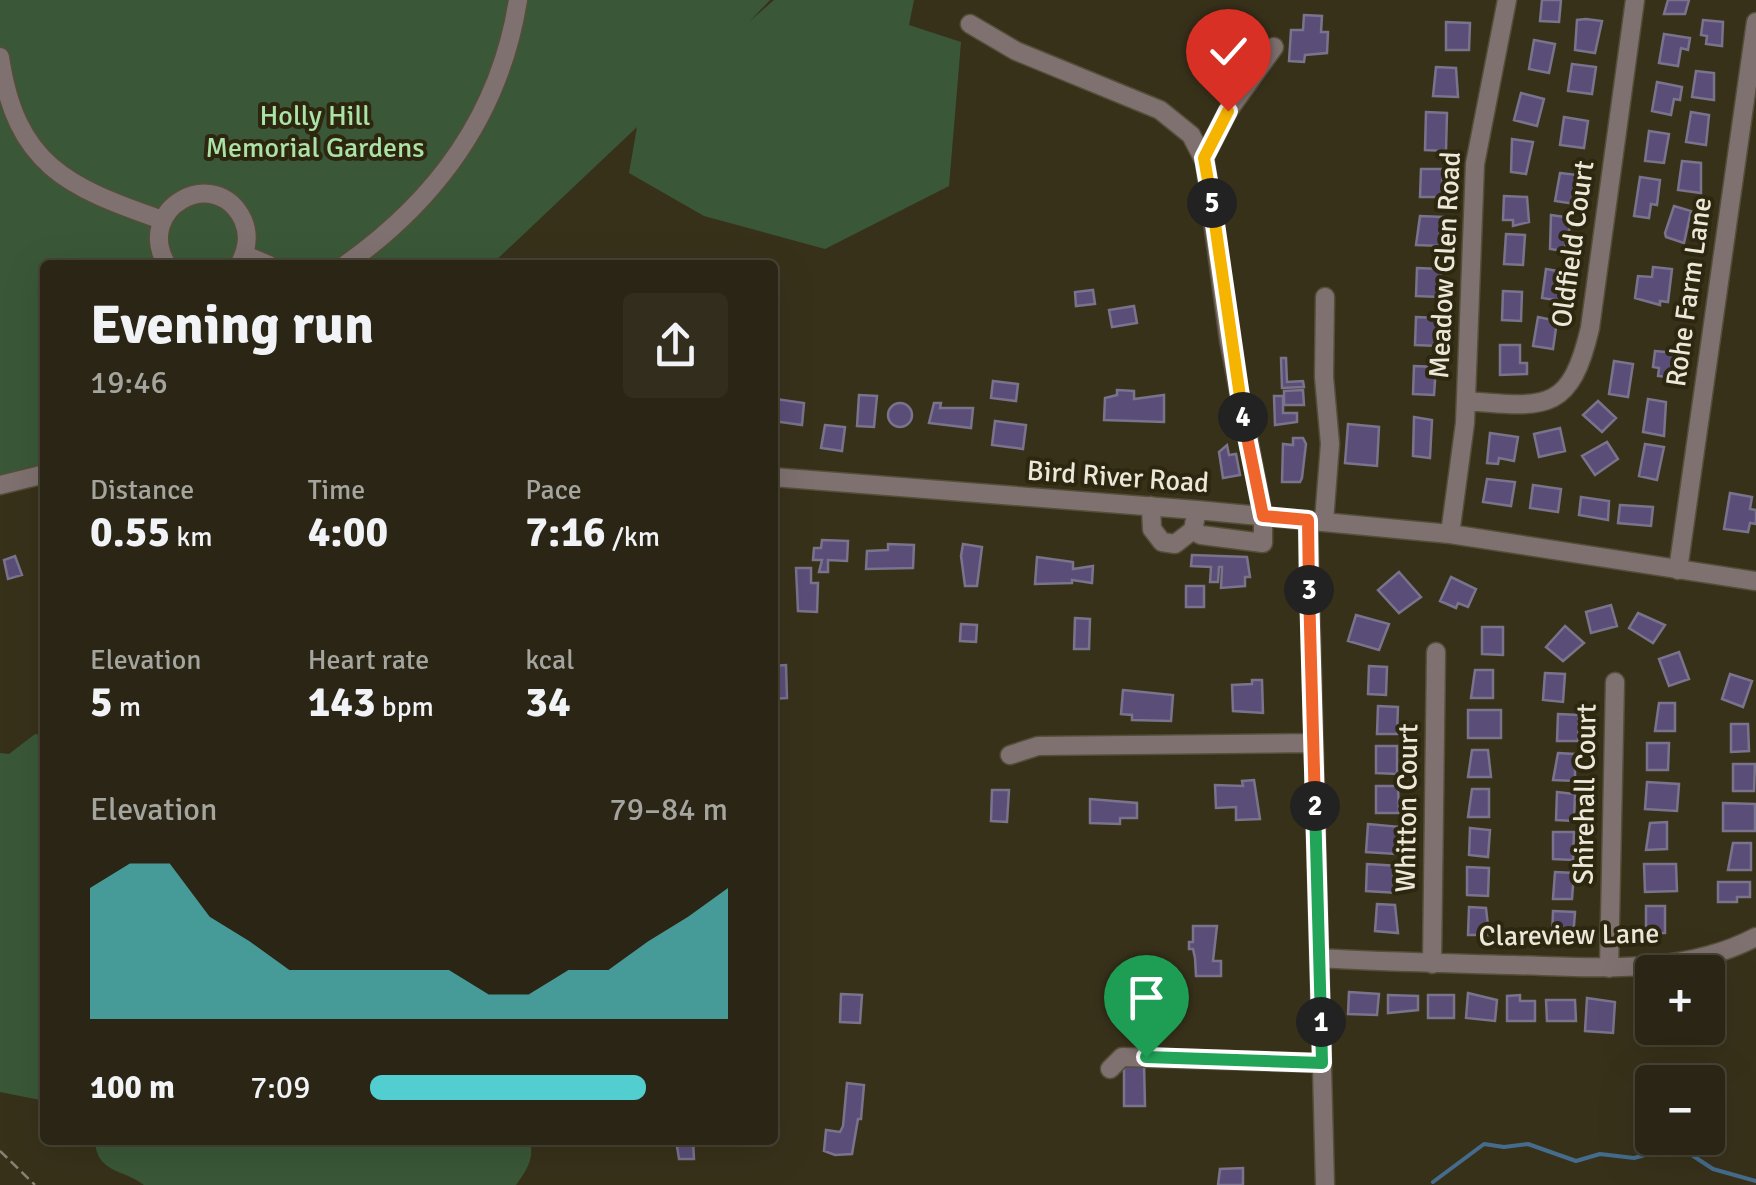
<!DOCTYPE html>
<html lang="en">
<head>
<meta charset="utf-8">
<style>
  :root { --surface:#2a2514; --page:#322d1d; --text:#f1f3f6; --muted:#a5a5a0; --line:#464234; --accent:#52cdd0 }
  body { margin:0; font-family:Signika,sans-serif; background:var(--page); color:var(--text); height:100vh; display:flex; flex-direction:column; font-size:38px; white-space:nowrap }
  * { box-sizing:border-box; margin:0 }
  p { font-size:32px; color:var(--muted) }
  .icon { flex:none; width:55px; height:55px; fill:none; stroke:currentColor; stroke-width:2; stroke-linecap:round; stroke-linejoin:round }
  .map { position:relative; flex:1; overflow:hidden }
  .drawer { position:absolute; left:40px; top:260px; width:738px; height:885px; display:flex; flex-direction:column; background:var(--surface); border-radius:10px; box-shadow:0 10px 40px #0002,0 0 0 2px var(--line) }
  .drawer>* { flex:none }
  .fabs { position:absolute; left:1635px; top:955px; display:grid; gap:20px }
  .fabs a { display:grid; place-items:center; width:90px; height:90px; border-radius:10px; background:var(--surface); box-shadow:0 10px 40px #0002,0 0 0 2px var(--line); font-size:50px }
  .pin { position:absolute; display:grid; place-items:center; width:85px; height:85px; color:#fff; margin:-102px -42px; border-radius:50% 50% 50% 0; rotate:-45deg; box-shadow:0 0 10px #0007 }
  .pin .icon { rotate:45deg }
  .km { position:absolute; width:50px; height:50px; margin:-25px; border-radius:50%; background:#222; color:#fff; font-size:28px; line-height:50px; text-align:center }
  .round { display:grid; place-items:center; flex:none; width:105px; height:105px; border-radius:10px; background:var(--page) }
  .overview { display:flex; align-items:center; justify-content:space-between; height:170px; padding:0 50px }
  h1 { font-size:55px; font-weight:700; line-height:75px }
  .stats { display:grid; grid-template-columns:repeat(3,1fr); gap:15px; height:170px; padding:10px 50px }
  .stats div { display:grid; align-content:center }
  .stats b { font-size:42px; font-weight:700 }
  .stats small { font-size:28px; font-weight:400 }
  .stats p { font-size:28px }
  .chart { height:280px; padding:20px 50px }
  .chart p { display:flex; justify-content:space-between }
  .chart svg { width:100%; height:180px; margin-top:10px; fill:var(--accent); opacity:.7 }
  ul { padding:0 50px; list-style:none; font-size:32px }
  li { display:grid; grid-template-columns:160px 120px 1fr; align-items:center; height:75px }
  li i { height:25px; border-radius:12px; background:var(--accent) }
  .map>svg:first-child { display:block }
  .green { fill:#3a5838 }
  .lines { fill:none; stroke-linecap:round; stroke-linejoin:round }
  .stream { stroke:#456c8d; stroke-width:4 }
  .building { fill:#5a4e78; stroke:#79738c; stroke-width:2.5 }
  .minor-casing { stroke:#554e39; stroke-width:21 }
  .path { stroke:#888370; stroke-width:2.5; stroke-dasharray:10 5; stroke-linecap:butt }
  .minor { stroke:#7f7170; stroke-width:18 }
  .split-1-casing { stroke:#fff; stroke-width:20 }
  .split-2-casing { stroke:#fff; stroke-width:20 }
  .split-3-casing { stroke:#fff; stroke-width:20 }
  .split-4-casing { stroke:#fff; stroke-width:20 }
  .split-5-casing { stroke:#fff; stroke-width:20 }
  .split-6-casing { stroke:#fff; stroke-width:20 }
  .split-1 { stroke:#22a559; stroke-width:12 }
  .split-2 { stroke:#22a559; stroke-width:12 }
  .split-3 { stroke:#f0652b; stroke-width:12 }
  .split-4 { stroke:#f0652b; stroke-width:12 }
  .split-5 { stroke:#f5b400; stroke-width:12 }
  .split-6 { stroke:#f5b400; stroke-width:12 }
  .labels { text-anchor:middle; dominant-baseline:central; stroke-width:8; stroke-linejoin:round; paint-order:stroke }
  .park-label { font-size:28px; fill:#abe3a7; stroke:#2e2710 }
  .street-label { font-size:28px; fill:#ebe7d9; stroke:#2e2710 }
</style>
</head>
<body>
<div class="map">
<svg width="1756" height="1185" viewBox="0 0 1756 1185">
  <rect width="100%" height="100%" fill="#38311a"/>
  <path class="green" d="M0,0H770L749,22L774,0H914L909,25L961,42L949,186L825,249L704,216L629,173L637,127L491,265H45V466L0,478Z
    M35,734L45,735V1101L0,1092V753L9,754Z
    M95,1140H529C536,1157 526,1171 516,1185H144C123,1169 96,1173 95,1140Z"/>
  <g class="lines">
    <path class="stream" d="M1433,1182L1484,1144L1504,1147L1528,1144L1576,1161L1600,1154L1634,1158L1678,1146L1713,1169L1756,1181"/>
  </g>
  <path class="building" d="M1542,0H1561L1559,22L1540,21Z
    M1668,0H1689L1685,14H1664Z
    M1304,15L1322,16L1321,32H1328L1327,53L1305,55L1304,62L1289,61L1291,30H1303Z
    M1586,19L1602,21L1595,53L1575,50L1577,20Z
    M1703,20L1723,22L1722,46L1706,44L1707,36L1701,35Z
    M1446,22L1470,23L1469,50H1446Z
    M1664,34L1690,38L1688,50L1681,48L1678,66L1659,63Z
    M1534,40L1555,44L1549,73L1529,69Z
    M1572,64L1596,67L1592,94L1568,91Z
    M1436,67L1456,68L1458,97L1433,96Z
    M1696,71L1714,73V100L1692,97Z
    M1657,82L1682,87L1680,100L1674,99L1671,115L1652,111Z
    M1521,93L1544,99L1537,126L1514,120Z
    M1426,112L1447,113L1446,151L1425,150Z
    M1691,112L1709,115L1706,145L1686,142Z
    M1564,117L1588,121L1584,148L1560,145Z
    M1649,131L1669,134L1664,163L1645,161Z
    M1512,139L1533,142L1526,174L1511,172Z
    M1682,161L1701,163V193L1678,190Z
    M1421,169H1442L1443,197H1420Z
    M1560,173L1578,175L1576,204L1555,201Z
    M1640,177L1660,180L1657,205L1651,204L1649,218L1634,216Z
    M1504,196L1527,197L1529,222L1513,226V220H1503Z
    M1674,206L1691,211L1684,243L1666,237L1665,233Z
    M1551,215L1572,218L1564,251L1550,249Z
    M1420,216L1443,217L1439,238H1442V246L1416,245Z
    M1506,234L1525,235L1523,265L1504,264Z
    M1653,267L1672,269L1668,302L1660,301V305L1635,298L1638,276L1652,277Z
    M1417,268L1441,269L1440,297L1416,296Z
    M1546,269L1564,272L1562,301L1542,298Z
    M1093,290L1095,304L1076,306L1075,292Z
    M1503,291L1522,292L1521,321L1502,320Z
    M1134,306L1137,323L1112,327L1109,310Z
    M1416,317L1439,318L1438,346L1415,345Z
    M1538,317L1557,321L1553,349L1533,346Z
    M1500,345H1520V363H1527V374L1500,375Z
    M1655,351L1675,353V378L1658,376L1659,368L1653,367Z
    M1281,358H1286L1287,382L1303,381L1304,387L1282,388Z
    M1614,361L1633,364L1628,397L1609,394Z
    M1414,366L1436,367L1434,395L1413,394Z
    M993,381L1018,384L1016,401L991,398Z
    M1117,390L1134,391V399L1164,395V422L1104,420L1105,398L1117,395Z
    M1303,390L1304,405H1284V391Z
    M859,395L877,396L874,427L857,426Z
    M1274,396H1283V413H1297V422L1275,425Z
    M776,399L804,403L802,425L773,421Z
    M1648,399L1666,402L1664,436L1643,432Z
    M1598,401L1616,418L1602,432L1583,415Z
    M888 415a12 12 0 1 1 24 0a12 12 0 1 1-24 0Z
    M934,403H941L940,408H973L971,428L929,423Z
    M1414,417L1432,420L1430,458L1413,456Z
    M995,421L1026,425L1023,449L992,445Z
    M1348,424L1379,427L1377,466L1345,463Z
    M825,425L845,427L842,451L821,448Z
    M1560,428L1565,451L1539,457L1534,434Z
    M1490,433L1518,437L1514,461L1499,458L1498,464L1487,463Z
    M1293,438H1303L1306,444L1302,478L1300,482H1282L1283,444L1293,445Z
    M1607,442L1618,459L1595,475L1582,456Z
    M1645,444L1664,447L1657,480L1639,476Z
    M1227,445L1229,455L1236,454L1240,475L1223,478L1219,452Z
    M1487,479L1515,482L1511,506L1483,502Z
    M1533,485L1561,489L1558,512L1530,508Z
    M1730,493L1752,497L1750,509L1756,510V524L1750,523L1748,532L1724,529Z
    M1581,497L1609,501L1608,520L1579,515Z
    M1620,505L1653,507L1651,526L1618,523Z
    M822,540L848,541L847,561L828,560V572H819L822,560H813L814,548H821Z
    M888,544L914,545L913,568L866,569L867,551L888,550Z
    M963,544L982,547L977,586H965L961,556Z
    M1192,555L1247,557L1250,577H1245V586L1221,588L1222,567H1219L1218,582H1210L1211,567L1191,566Z
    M15,556L22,575L8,579L4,560Z
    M1037,557L1073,562V569L1093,566L1092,583L1072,580V583L1035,584Z
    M796,568H811V583H818L817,612L798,611Z
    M1399,572L1421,597L1399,613L1378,590Z
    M1451,577L1476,589L1468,607L1458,603L1456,608L1440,601Z
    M1186,586H1204V607H1186Z
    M1611,605L1617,626L1591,633L1586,612Z
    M1638,613L1665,625L1653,643L1629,628Z
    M1356,615L1389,624L1379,650L1348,641Z
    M1075,618L1090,619L1089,649H1074Z
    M961,624L977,625L976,642L960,641Z
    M1565,626L1584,643L1563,661L1546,647Z
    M1482,627H1503V655L1482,654Z
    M1679,652L1689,679L1669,686L1659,659Z
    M786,665L787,698L772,699V666Z
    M1369,666L1387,667L1386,695L1368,694Z
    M1475,670H1493V698H1471Z
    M1545,673L1565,674L1563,702L1543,700Z
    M1730,674L1752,681L1743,707L1722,699Z
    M1252,680H1262L1263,713L1233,711L1232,685L1252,684Z
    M1123,690L1173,695L1171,721L1132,720V715L1121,714Z
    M1659,703H1675V731H1655Z
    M1378,706L1398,707L1397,734H1377Z
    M1468,710H1501V738H1468Z
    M1558,714L1579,715L1578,741H1557Z
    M1731,724H1748L1749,751L1731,752Z
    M1647,743H1669L1668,770H1647Z
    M1376,746H1397V774L1376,773Z
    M1472,750H1488L1491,777H1468Z
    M1558,753L1575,754V781L1553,780Z
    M1733,764H1755L1754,791H1733Z
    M1254,780L1260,819L1236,820V807L1216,808L1215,785L1243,786L1242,781Z
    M1647,782L1679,784L1677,811L1645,809Z
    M1376,786H1398L1399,813H1376Z
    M1472,789H1489V817H1468Z
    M992,790H1009L1007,822L991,821Z
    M1557,792L1575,794L1574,821L1556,820Z
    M1090,799L1137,803V818H1120V824L1090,823Z
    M1723,803L1755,804V831H1723Z
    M1667,822V849L1646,850L1650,823Z
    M1368,824L1401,827L1396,854L1366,852Z
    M1470,828L1490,830L1488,857L1469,855Z
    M1553,832H1574L1573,860L1553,859Z
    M1733,843H1751V870H1728Z
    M1367,864L1399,866L1398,893L1366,891Z
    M1644,864H1676L1677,891L1645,892Z
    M1467,867L1489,868L1488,896L1467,895Z
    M1555,872L1574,873L1572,899H1553Z
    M1718,882H1750V897H1737V902H1718Z
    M1377,904L1395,905L1398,933L1375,931Z
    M1646,906H1665V933H1646Z
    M1469,907L1486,908L1489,935H1468Z
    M1553,911L1575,912L1573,939L1552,938Z
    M1193,926H1217L1213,961H1221V976H1196L1195,958L1193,949H1189V942H1193Z
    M1349,992L1379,994L1377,1015L1348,1014Z
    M1468,993L1497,1000L1495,1021L1466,1018Z
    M841,994L862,995L860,1023L840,1022Z
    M1388,995L1418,996V1010L1388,1013Z
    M1428,995H1454V1018H1428Z
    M1520,995V1001H1535V1021H1507V996Z
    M1587,998L1615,1002L1613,1033L1585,1031Z
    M1546,1000H1575L1576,1021H1547Z
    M1124,1064H1144L1145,1106H1124Z
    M847,1083L864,1085L861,1119H858L852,1154L835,1155L824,1151L826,1130L840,1132L843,1126Z
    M676,1140H693L694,1159H679Z
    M1243,1168V1185H1218L1220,1169Z"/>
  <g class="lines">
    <defs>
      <path id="minor" d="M970,24L1016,51L1160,110L1191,135L1205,162L1229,340L1263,516V543L1201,535L1193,530L1197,510
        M0,57C16,165 67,187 162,220
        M1204,158L1228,111L1274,47
        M245,255L269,265
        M167,265C133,208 216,163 243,220C250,236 247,250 239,265
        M345,265C438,199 500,114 518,0
        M1466,401C1545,407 1570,414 1590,328L1635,0
        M772,477L1197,510L1450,534L1756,581
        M0,485L45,474
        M1151,506L1152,529L1162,542L1175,544L1193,530
        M1308,520L1325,1185
        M1324,521L1330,444L1324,377L1325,297
        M1450,534L1465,423L1475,164L1507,0
        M1678,570L1756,22
        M1010,755L1038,746L1313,743
        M1319,958C1384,962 1448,963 1513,965C1593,967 1682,976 1756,937
        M1432,964L1436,652
        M1609,968L1615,682
        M1110,1069L1122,1057L1321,1063"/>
    </defs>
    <use href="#minor" class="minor-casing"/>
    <path class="path" d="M0,1151L35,1185"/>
    <use href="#minor" class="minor"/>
  </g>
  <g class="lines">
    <defs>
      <path id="split-1" d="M1146,1057L1322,1063L1321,1022"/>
      <path id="split-2" d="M1315,806L1321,1022"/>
      <path id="split-3" d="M1309,590L1315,806"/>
      <path id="split-4" d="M1243,417L1263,516L1308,520L1309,590"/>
      <path id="split-5" d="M1212,203L1243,417"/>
      <path id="split-6" d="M1212,203L1204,158L1228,111"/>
    </defs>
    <use href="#split-1" class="split-1-casing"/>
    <use href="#split-2" class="split-2-casing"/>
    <use href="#split-3" class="split-3-casing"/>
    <use href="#split-4" class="split-4-casing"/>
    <use href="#split-5" class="split-5-casing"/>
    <use href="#split-6" class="split-6-casing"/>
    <use href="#split-1" class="split-1"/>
    <use href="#split-2" class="split-2"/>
    <use href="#split-3" class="split-3"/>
    <use href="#split-4" class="split-4"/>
    <use href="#split-5" class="split-5"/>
    <use href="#split-6" class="split-6"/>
  </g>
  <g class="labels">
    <g class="park-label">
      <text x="315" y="116">Holly Hill<tspan x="315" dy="32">Memorial Gardens</tspan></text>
    </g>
    <g class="street-label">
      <text transform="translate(1573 244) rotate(-82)">Oldfield Court</text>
      <text transform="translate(1445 265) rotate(-87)">Meadow Glen Road</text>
      <text transform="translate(1689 292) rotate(-82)">Rohe Farm Lane</text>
      <text transform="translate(1118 477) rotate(4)">Bird River Road</text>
      <text transform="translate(1585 794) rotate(-89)">Shirehall Court</text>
      <text transform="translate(1407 808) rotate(-89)">Whitton Court</text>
      <text transform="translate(1569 935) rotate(-1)">Clareview Lane</text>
    </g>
  </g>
</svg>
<div class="fabs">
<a>+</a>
<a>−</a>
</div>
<div class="pin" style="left:1146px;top:1057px;background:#1e9e55"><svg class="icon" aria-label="arrive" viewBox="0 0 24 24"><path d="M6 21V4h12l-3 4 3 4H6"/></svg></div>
<div class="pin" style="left:1228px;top:111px;background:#d93025"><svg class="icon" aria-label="check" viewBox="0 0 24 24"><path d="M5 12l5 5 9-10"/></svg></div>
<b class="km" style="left:1321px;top:1022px">1</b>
<b class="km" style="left:1315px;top:806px">2</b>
<b class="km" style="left:1309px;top:590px">3</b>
<b class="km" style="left:1243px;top:417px">4</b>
<b class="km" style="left:1212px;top:203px">5</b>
<section class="drawer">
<div class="overview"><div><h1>Evening run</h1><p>19:46</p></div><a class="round"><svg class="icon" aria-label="share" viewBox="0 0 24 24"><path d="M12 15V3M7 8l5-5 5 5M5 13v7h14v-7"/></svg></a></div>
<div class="stats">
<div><p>Distance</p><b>0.55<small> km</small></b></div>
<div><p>Time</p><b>4:00</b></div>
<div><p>Pace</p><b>7:16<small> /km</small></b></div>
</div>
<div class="stats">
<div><p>Elevation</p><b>5<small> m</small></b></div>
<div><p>Heart rate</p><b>143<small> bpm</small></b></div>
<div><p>kcal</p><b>34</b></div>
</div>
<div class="chart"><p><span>Elevation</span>79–84 m</p>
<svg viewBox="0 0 160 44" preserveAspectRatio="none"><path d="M0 44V12L10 6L20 6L30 19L40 25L50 32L60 32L70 32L80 32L90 32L100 38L110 38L120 32L130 32L140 25L150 19L160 12V44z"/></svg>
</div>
<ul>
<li><b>100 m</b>7:09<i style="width:77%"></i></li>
</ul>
</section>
</div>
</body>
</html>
